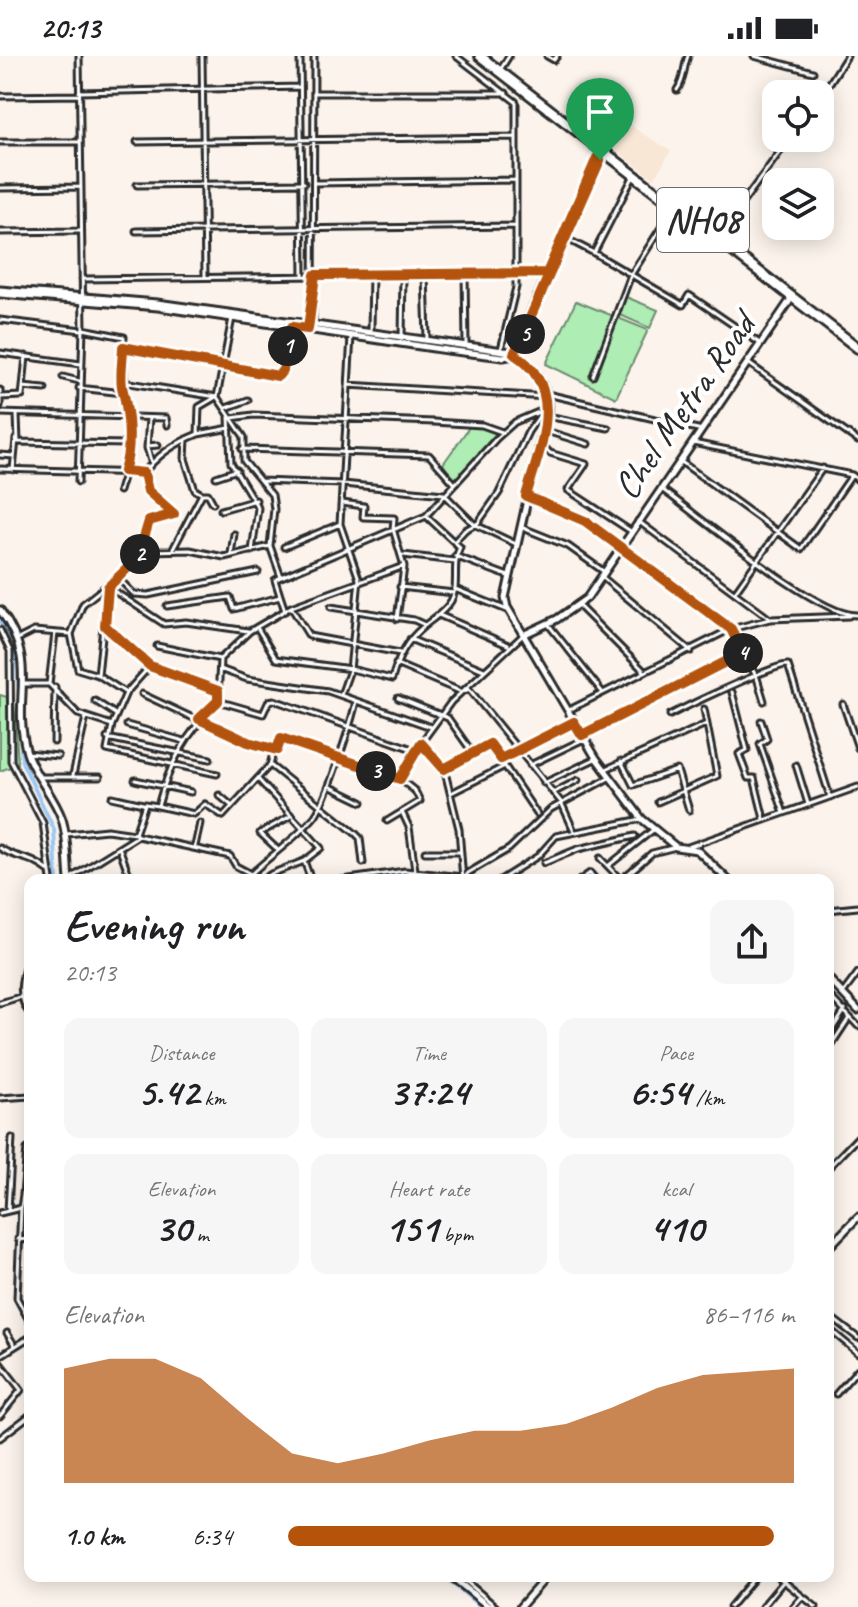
<!DOCTYPE html>
<html lang="en">
<head>
<meta charset="utf-8">
<style>
  :root { --surface:#fff; --page:#f6f6f6; --text:#202124; --muted:#757577; --accent:#b45309 }
  body { margin:0; font-family:Caveat,sans-serif; background:var(--page); color:var(--text); height:100vh; display:flex; flex-direction:column; font-size:30px; white-space:nowrap }
  * { box-sizing:border-box; margin:0 }
  p { font-size:26px; color:var(--muted) }
  .icon { flex:none; width:44px; height:44px; fill:none; stroke:currentColor; stroke-width:2; stroke-linecap:round; stroke-linejoin:round }
  .map { position:relative; flex:1; overflow:hidden }
  .sheet { position:absolute; left:24px; top:818px; width:810px; height:708px; display:flex; flex-direction:column; background:var(--surface); border-radius:16px; box-shadow:0 4px 20px #0003 }
  .sheet>* { flex:none }
  .tools { position:absolute; left:762px; top:24px; display:grid; gap:16px }
  .tools a { display:grid; place-items:center; width:72px; height:72px; border-radius:16px; background:var(--surface); box-shadow:0 4px 20px #0003; font-size:40px }
  .pin { position:absolute; display:grid; place-items:center; width:68px; height:68px; color:#fff; margin:-82px -34px; border-radius:50% 50% 50% 0; rotate:-45deg; box-shadow:0 0 8px #0007 }
  .pin .icon { rotate:45deg }
  .km { position:absolute; width:40px; height:40px; margin:-20px; border-radius:50%; background:#222; color:#fff; font-size:22px; line-height:40px; text-align:center }
  .round { display:grid; place-items:center; flex:none; width:84px; height:84px; border-radius:16px; background:var(--page) }
  .headline { display:flex; align-items:center; justify-content:space-between; height:136px; padding:0 40px }
  h1 { font-size:44px; font-weight:800; line-height:60px }
  .stats { display:grid; grid-template-columns:repeat(3,1fr); gap:12px; height:136px; padding:8px 40px }
  .stats div { display:grid; align-content:center; border-radius:16px; background:var(--page); text-align:center }
  .stats b { font-size:40px; font-weight:800 }
  .stats small { font-size:22px; font-weight:400 }
  .stats p { font-size:22px }
  .chart { height:224px; padding:16px 40px }
  .chart p { display:flex; justify-content:space-between }
  .chart svg { width:100%; height:144px; margin-top:8px; fill:var(--accent); opacity:.7 }
  ul { padding:0 40px; list-style:none; font-size:26px }
  li { display:grid; grid-template-columns:128px 96px 1fr; align-items:center; height:60px }
  li i { height:20px; border-radius:10px; background:var(--accent) }
  .status { display:flex; justify-content:space-between; align-items:center; height:56px; padding:0 40px; background:var(--surface); direction:ltr }
  .status svg { height:22px; fill:currentColor }
  .map>svg:first-child { display:block }
  .built { fill:#f8e7d5 }
  .green { fill:#aeedb4; stroke:#6c8c70; stroke-width:2 }
  .lines { fill:none; stroke-linecap:round; stroke-linejoin:round }
  .canal { stroke:#9bc8f5; stroke-width:4 }
  .minor-casing { stroke:#2b2b2b; stroke-width:9 }
  .tertiary-casing { stroke:#2b2b2b; stroke-width:11 }
  .trunk-casing { stroke:#2b2b2b; stroke-width:14 }
  .minor { stroke:#fff; stroke-width:3 }
  .tertiary { stroke:#fff; stroke-width:5 }
  .trunk { stroke:#fff; stroke-width:8 }
  .route-casing { stroke:#fff; stroke-width:16 }
  .route { stroke:#b45309; stroke-width:10 }
  .labels { text-anchor:middle; dominant-baseline:central; stroke-width:8; stroke-linejoin:round; paint-order:stroke }
  .shield { fill:#fff; stroke:#6b6b6b; stroke-width:2 }
  .shield-label { font-size:36px; font-weight:bold; fill:#2b2b2b }
  .street-label { font-size:38px; fill:#2b2b2b; stroke:#fff }
</style>
</head>
<body>
<div class="status"><b>20:13</b><svg viewBox="0 0 49 12"><path d="M0 12V9h3v3zM5 12V6h3v6zM10 12V3h3v9zM15 12V0h3v12zM26 1h20v11H26zM47 4h2v5h-2z"/></svg></div>
<div class="map">
<svg width="858" height="1551" viewBox="0 0 858 1551">
  <rect width="100%" height="100%" fill="#fcf4ec"/>
  <filter id="ink" filterUnits="userSpaceOnUse"><feTurbulence type="fractalNoise" baseFrequency=".0125" numOctaves="2"/><feDisplacementMap in="SourceGraphic" scale="16" xChannelSelector="R" yChannelSelector="G"/><feConvolveMatrix kernelMatrix="1 2 1 2 8 2 1 2 1" color-interpolation-filters="sRGB"/></filter>
  <g filter="url(#ink)">
    <path class="built" d="M631,70L671,95L654,123L612,91Z"/>
    <path class="green" d="M626,241L658,254L650,272L620,259Z
      M576,245L648,274L616,342L546,308Z
      M470,370L498,375L454,425L443,408Z
      M0,639L14,643L18,708L0,715Z"/>
    <g class="lines">
      <path class="canal" d="M0,565L17,602L22,706L54,773L57,824
        M30,918L27,929L30,940
        M444,1520L481,1551"/>
      <defs>
        <path id="minor" d="M79,0L83,273L124,281C121,322 130,358 128,399C128,410 122,423 119,435
          M202,0L205,220
          M300,0L303,219
          M456,0L516,46V231L501,293
          M547,0L554,4L557,0
          M754,0L813,16
          M502,11L509,0
          M677,34C685,23 683,12 688,0
          M79,36L300,31
          M315,37H506
          M0,40L79,39
          M820,42L847,0
          M0,86H80
          M137,86L516,81
          M315,127L515,124
          M137,129L304,127
          M0,132L80,131
          M136,175L516,170
          M0,176L80,175
          M714,178C723,165 719,151 726,140L743,146L790,82
          M722,179L741,144
          M567,183L594,197L633,121
          M594,197L683,249L689,239L761,288
          M465,217L466,289
          M425,219L427,283
          M82,223L547,217
          M0,264L82,274
          M313,268L314,0
          M371,274L372,218
          M402,282L403,218
          M123,291L278,320L283,314L292,272
          M513,294L603,89
          M0,297L81,308
          M514,298L606,92
          M748,307L858,385
          M593,320L631,219L674,151
          M63,321L79,325
          M123,326L217,341
          M348,329L547,341
          M23,331L26,300
          M79,332L123,337
          M0,334V350
          M547,338L702,374
          M1,341L22,340L23,331L45,333
          M226,352L248,344
          M0,357L166,362L167,369
          M17,359L18,386L128,388
          M547,360L608,372
          M229,361L231,407L258,452L252,495
          M149,362L147,392L151,405
          M232,362L253,359L434,366L482,369L502,376
          M543,374L588,388
          M198,378L230,372
          M186,383L185,403L195,434L202,438
          M693,387L852,419L858,424
          M542,389L550,397L586,408L568,434L632,476
          M147,390L158,389
          M242,393L429,399L454,427
          M0,399L14,400
          M680,405L801,493L852,419
          M0,413L144,417
          M13,414L16,383
          M216,421L237,414
          M261,425L343,428L444,438L474,468L516,488
          M78,426L83,273
          M663,434C699,460 819,562 858,559
          M530,441L585,465L731,573L757,622L764,645
          M221,454L256,444
          M174,458L148,435L144,417C157,399 178,386 198,378L199,351L216,341
          M426,460L454,486
          M638,465L770,563
          M523,472L568,490L603,515
          M270,490L281,521L426,460L496,383L515,366L541,355
          M284,491L340,468
          M173,493L202,438H208L213,447
          M231,498L234,478
          M140,499L149,465L174,458
          M403,499L455,505
          M455,500L508,520
          M281,521L275,524L285,555
          M602,521L691,595
          M119,523L134,538L148,539L258,516
          M108,531L164,568L186,566L248,575
          M400,531L454,537
          M455,533L507,554
          M735,536L823,412
          M167,550L230,541L234,553L280,541
          M579,550L644,615
          M291,551L309,580L400,597
          M331,551L414,564L425,569
          M439,559L508,589
          M397,563L404,511
          M548,568L603,637
          M105,570L150,610L217,635
          M258,573L276,603L351,613L392,623C398,602 406,585 423,571C433,562 444,557 451,545C460,529 451,508 460,491L454,486L465,474L478,467L499,437L528,376L543,355
          M0,574L10,595L11,705L43,767L51,824
          M71,578L83,548L150,495L190,494L224,501L270,490L274,453L272,439L244,405V381L217,341L232,262
          M18,583L34,575L71,578L78,613L98,619L126,637
          M410,583L484,614
          M157,590L220,603
          M396,608L462,636L469,633L561,746L574,775
          M220,613L247,623L328,635L431,671
          M98,619L107,532
          M23,628H49L78,658L112,669L107,694L217,718
          M49,628L55,577
          M732,636L747,694L739,698L748,722H754L764,763
          M142,638L225,677L277,694L281,682L400,723L415,735L420,745L387,765
          M341,639L350,614L359,523L340,468L351,280
          M398,642L448,662L472,696
          M95,645L115,658
          M218,645L263,658L269,645L274,644L418,695
          M843,648L858,692
          M569,654L731,573L770,563L849,560
          M670,659C687,650 777,607 788,609L830,741
          M761,665L767,683L760,688L784,757
          M112,669L126,637L150,610
          M127,669L184,685
          M582,679L743,597
          M107,682L210,703
          M54,686L55,631
          M422,687L445,716L459,773L463,824
          M27,697L58,700
          M501,703L574,666
          M621,705L633,729L677,714L689,754
          M270,709L355,777L360,782L363,807
          M530,709L584,683
          M796,709L808,748
          M444,713L490,688L537,758
          M604,714L706,668
          M73,719L86,661
          M41,721H100
          M258,723L321,792L304,805L271,818
          M400,723L421,687L451,646L523,579
          M135,724L191,736
          M544,727L595,703
          M329,730L362,746
          M451,737L505,710
          M553,737L578,724
          M219,739L232,750
          M112,741L143,748
          M658,746L717,720L704,653
          M158,750L194,758L205,748L223,760L270,709L274,693
          M402,756L409,771L415,814
          M67,778L107,774L135,778
          M138,780L230,800L236,810L251,818C271,799 297,782 315,760C326,745 352,665 356,645
          M195,790L200,767
          M688,791L858,731
          M0,792C20,805 27,798 49,815
          M277,793L260,777L289,761
          M120,794L131,824
          M425,796H461
          M600,802L621,824
          M304,805L311,824
          M544,807L578,793L635,780
          M608,810L653,774
          M69,823L138,780L135,778L145,748L158,750C170,705 186,679 218,645L220,603L250,575L291,551L404,510L393,473L394,462L363,461L364,450L342,447
          M262,824L271,818L272,824
          M342,824L405,815L463,821
          M463,824L468,817L509,793L551,753L609,722
          M500,824L538,800L556,780L642,763
          M580,824L590,817L596,824
          M621,824L652,797L676,791
          M828,854L858,851
          M30,895C24,916 14,938 30,958
          M843,937L858,917
          M828,938L858,970
          M0,947L23,940
          M828,980L845,954
          M828,994L849,962
          M0,1042L30,1040
          M828,1112L858,1081
          M23,1139L27,1093L30,1092
          M21,1152L17,1242L30,1266
          M8,1155L12,1082
          M0,1157L21,1152L23,1139H30
          M18,1183L30,1184
          M828,1259L858,1282
          M828,1272L858,1297
          M7,1277L15,1290
          M828,1283L833,1277
          M0,1300L30,1281
          M0,1307L21,1334L0,1360
          M836,1338L858,1313
          M0,1382L30,1359
          M460,1520L496,1551
          M777,1520L816,1551
          M730,1551L756,1520
          M762,1551L783,1526
          M793,1551L801,1542"/>
        <path id="tertiary" d="M0,234L157,247L511,296C533,309 546,325 548,351L505,542L507,551L596,702L642,763L676,791L697,794L728,824
          M0,238L158,251L447,294L503,301L514,299
          M0,554C41,611 10,639 27,697C34,720 54,739 62,763C68,782 67,804 69,824
          M523,579L557,563L587,542L789,246
          M828,922L858,954
          M828,1192L858,1161
          M451,1520L489,1551
          M520,1551L547,1520"/>
        <path id="trunk" d="M480,0L858,292"/>
      </defs>
      <use href="#minor" class="minor-casing"/>
      <use href="#tertiary" class="tertiary-casing"/>
      <use href="#trunk" class="trunk-casing"/>
      <use href="#minor" class="minor"/>
      <use href="#tertiary" class="tertiary"/>
      <use href="#trunk" class="trunk"/>
    </g>
  </g>
  <g class="lines" filter="url(#ink)">
    <defs>
      <path id="route" d="M597,102L600,104L514,298C568,332 540,391 526,440L585,465L731,573L743,597L582,679L574,666L501,703L490,688L444,713L421,687L400,723L281,682L277,694L248,686L199,663L218,645V635L150,610L105,570L108,531L138,502L149,465L174,458L148,435L144,417L124,415C132,390 129,359 123,335C119,323 123,304 123,291L278,320L283,314L292,271L308,273L315,219L547,217Z"/>
    </defs>
    <use href="#route" class="route-casing"/>
    <use href="#route" class="route"/>
  </g>
  <g class="labels">
    <rect class="shield" x="657" y="132" width="92" height="64" rx="6"/>
    <g class="shield-label">
      <text x="703" y="164">NH08</text>
    </g>
    <g class="street-label">
      <text transform="translate(684 350) rotate(-55)">Chel Metra Road</text>
    </g>
  </g>
</svg>
<div class="tools">
<a><svg class="icon" aria-label="locate" viewBox="0 0 24 24"><circle cx="12" cy="12" r="6"/><path d="M12 2v4M12 18v4M2 12h4M18 12h4"/></svg></a>
<a><svg class="icon" aria-label="layers" viewBox="0 0 24 24"><path d="M12 4l9 5-9 5-9-5zM3 14l9 5 9-5"/></svg></a>
</div>
<div class="pin" style="left:600px;top:104px;background:#1e9e55"><svg class="icon" aria-label="arrive" viewBox="0 0 24 24"><path d="M6 21V4h12l-3 4 3 4H6"/></svg></div>
<b class="km" style="left:288px;top:290px">1</b>
<b class="km" style="left:140px;top:498px">2</b>
<b class="km" style="left:376px;top:715px">3</b>
<b class="km" style="left:743px;top:597px">4</b>
<b class="km" style="left:525px;top:278px">5</b>
<section class="sheet">
<div class="headline"><div><h1>Evening run</h1><p>20:13</p></div><a class="round"><svg class="icon" aria-label="share" viewBox="0 0 24 24"><path d="M12 15V3M7 8l5-5 5 5M5 13v7h14v-7"/></svg></a></div>
<div class="stats">
<div><p>Distance</p><b>5.42<small> km</small></b></div>
<div><p>Time</p><b>37:24</b></div>
<div><p>Pace</p><b>6:54<small> /km</small></b></div>
</div>
<div class="stats">
<div><p>Elevation</p><b>30<small> m</small></b></div>
<div><p>Heart rate</p><b>151<small> bpm</small></b></div>
<div><p>kcal</p><b>410</b></div>
</div>
<div class="chart"><p><span>Elevation</span>86–116 m</p>
<svg viewBox="0 0 160 44" preserveAspectRatio="none"><path d="M0 44V9L10 6L20 6L30 12L40 24L50 35L60 38L70 35L80 31L90 28L100 28L110 26L120 21L130 15L140 11L150 10L160 9V44z"/></svg>
</div>
<ul>
<li><b>1.0 km</b>6:34<i style="width:96%"></i></li>
</ul>
</section>
</div>
</body>
</html>
